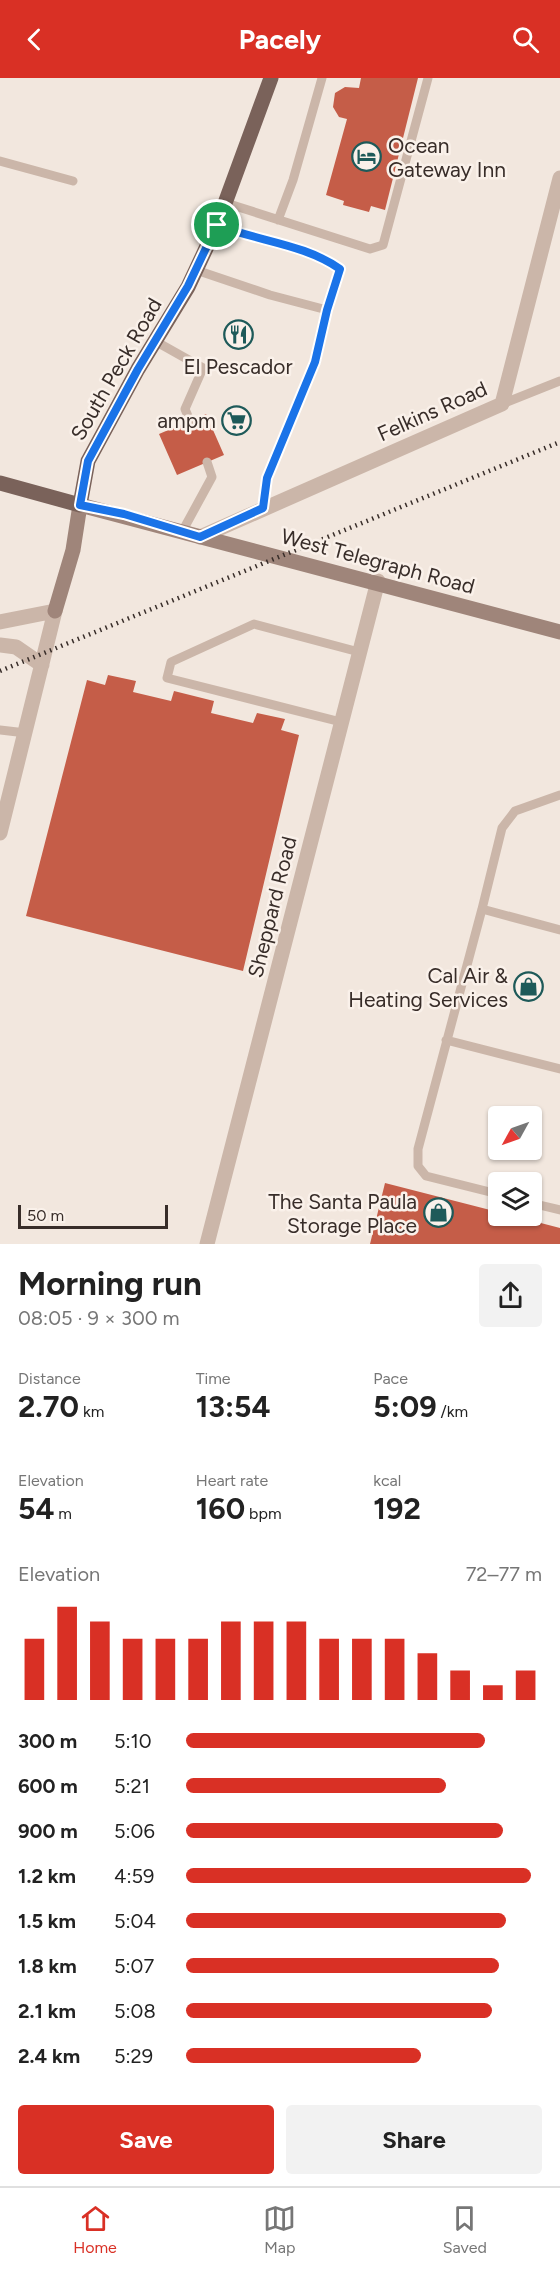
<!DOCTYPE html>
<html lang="en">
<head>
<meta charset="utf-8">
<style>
  :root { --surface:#fff; --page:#f2f2f2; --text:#222; --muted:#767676; --line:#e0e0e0; --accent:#d93025 }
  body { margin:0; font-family:Figtree,sans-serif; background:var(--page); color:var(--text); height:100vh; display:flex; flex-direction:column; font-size:22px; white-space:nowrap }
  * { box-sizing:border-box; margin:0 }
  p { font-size:20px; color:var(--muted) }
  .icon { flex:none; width:33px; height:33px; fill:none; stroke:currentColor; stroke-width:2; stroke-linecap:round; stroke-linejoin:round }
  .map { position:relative; height:1166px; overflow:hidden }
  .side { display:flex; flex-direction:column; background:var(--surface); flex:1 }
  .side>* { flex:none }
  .needle { width:39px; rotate:230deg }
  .tools { position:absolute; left:488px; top:1028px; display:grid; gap:12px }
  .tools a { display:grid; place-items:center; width:54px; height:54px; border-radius:6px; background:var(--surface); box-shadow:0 2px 4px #0004; font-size:30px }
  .scale { position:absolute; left:18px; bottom:15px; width:150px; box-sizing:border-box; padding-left:6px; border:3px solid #382d29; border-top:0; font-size:16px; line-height:21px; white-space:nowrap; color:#382d29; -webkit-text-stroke:4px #faf1ea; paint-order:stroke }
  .pin { position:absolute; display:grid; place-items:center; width:51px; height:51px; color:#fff; margin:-26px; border:3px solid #fff; border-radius:50%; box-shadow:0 2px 6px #0007 }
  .round { display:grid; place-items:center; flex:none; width:63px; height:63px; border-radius:6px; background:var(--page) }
  .summary { display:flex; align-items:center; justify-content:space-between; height:102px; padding:0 18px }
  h1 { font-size:33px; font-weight:700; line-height:45px }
  .metrics { display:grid; grid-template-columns:repeat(3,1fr); gap:9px; height:102px; padding:6px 18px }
  .metrics div { display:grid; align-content:center }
  .metrics b { font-size:30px; font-weight:700 }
  .metrics small { font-size:16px; font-weight:400 }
  .metrics p { font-size:16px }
  .chart { height:168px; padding:12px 18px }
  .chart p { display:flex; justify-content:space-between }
  .chart svg { width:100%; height:108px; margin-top:6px; stroke:var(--accent); stroke-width:6 }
  .cta { display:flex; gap:12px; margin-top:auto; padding:12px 18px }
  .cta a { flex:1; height:69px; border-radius:6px; background:var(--accent); color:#fff; font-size:24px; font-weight:700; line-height:69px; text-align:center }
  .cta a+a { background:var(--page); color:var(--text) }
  ul { padding:0 18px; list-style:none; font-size:20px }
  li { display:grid; grid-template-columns:96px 72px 1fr; align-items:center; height:45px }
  li i { height:15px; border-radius:8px; background:var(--accent) }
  header { display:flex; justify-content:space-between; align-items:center; height:78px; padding:0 18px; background:var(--accent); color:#fff; font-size:27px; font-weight:700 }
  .menu { display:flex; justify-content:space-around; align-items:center; height:84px; border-top:2px solid var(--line); background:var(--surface); font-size:16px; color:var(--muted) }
  .menu a { display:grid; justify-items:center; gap:3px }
  .menu .selected { color:var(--accent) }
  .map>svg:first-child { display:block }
  .building { fill:#c55d48 }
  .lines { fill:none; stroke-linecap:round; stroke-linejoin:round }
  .service { stroke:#cbb6a9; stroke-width:9 }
  .minor { stroke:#cbb6a9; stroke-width:15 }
  .tertiary { stroke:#cbb6a9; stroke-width:15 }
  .secondary { stroke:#9f857a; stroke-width:15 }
  .primary { stroke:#7a625a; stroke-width:15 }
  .rail { stroke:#382d29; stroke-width:4.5; stroke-dasharray:1.5 4.5; stroke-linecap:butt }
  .route-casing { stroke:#fff; stroke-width:12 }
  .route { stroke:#1a73e8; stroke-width:8 }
  .labels { text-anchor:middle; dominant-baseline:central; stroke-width:5; stroke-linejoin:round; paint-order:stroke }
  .poi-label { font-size:21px; fill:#382d29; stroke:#faf1ea; text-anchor:end }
  .street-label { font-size:21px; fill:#382d29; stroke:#faf1ea }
</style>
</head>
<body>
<header><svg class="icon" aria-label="back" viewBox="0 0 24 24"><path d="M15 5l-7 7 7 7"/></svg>Pacely<svg class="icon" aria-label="search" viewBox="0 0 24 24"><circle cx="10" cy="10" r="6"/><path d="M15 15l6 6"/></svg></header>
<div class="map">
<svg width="560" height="1166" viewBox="0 0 560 1166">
  <rect width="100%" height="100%" fill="#f2e7de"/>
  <path class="building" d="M361,0H418L385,132L371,128L369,134L343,127L344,123L326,117L347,41L339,39L333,29L335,15L345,9L359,10Z
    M206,336L224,377L177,397L159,356Z
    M108,597L136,603L133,614L171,623L174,613L214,623L211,635L253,645L257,635L285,641L281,652L299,657L243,893L26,838L87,602L105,607Z
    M385,1105L498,1134V1137H510L560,1150V1166H370Z"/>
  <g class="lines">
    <path class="service" d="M0,83L73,103
      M226,125L370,171L383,167L428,0
      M278,142L293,102L322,0
      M217,147C257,163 304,166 340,191L327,232L316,284L267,400L263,430
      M196,192L270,217L327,232
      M155,263L203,290L185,331L190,343
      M502,326L560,303
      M182,454L212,399L207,384
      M341,644L167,600L171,584L254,546L359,574
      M0,652L26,655
      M482,831L502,750L515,733L560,717
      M446,962L560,991
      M498,1116L426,1098L418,1088V1071L482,831L560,852
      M531,1125L560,1132"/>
    <path class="minor" d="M200,459L502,326L560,100
      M207,1166L378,503"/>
    <path class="tertiary" d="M0,544L55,533L0,755
      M0,567L16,569L42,587"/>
    <path class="secondary" d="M55,533L73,472L80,427L560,554"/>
    <path class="primary" d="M0,405L80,427L88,383L138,291L188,209L217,147L271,0"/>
    <path class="rail" d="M0,593L560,364"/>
  </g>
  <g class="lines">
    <defs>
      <path id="route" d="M217,147C257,163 305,166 340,191L327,232L315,284L267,400L263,430L200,459L124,436L80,427L88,383L138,291L188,208Z"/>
    </defs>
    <use href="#route" class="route-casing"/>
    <use href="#route" class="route"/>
  </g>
  <defs>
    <symbol id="hotel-ring" viewBox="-11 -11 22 22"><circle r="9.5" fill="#faf1ea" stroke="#1e5a59" stroke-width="1.5"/><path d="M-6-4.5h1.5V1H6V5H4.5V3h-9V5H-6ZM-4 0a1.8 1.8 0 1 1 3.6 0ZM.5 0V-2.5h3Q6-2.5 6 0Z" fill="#1e5a59"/></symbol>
    <symbol id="restaurant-ring" viewBox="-11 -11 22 22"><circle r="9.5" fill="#faf1ea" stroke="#1e5a59" stroke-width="1.5"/><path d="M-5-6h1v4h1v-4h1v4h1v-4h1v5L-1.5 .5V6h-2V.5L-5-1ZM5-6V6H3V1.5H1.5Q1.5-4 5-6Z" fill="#1e5a59"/></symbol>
    <symbol id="supermarket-ring" viewBox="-11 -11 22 22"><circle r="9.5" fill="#faf1ea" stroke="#1e5a59" stroke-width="1.5"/><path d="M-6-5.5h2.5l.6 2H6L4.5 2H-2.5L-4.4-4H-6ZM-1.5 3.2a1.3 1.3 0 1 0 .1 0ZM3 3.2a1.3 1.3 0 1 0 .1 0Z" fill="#1e5a59"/></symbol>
    <symbol id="shop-ring" viewBox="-11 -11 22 22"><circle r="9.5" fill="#faf1ea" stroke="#1e5a59" stroke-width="1.5"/><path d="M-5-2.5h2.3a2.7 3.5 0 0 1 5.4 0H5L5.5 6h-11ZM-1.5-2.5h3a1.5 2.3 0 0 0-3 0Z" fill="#1e5a59"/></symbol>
  </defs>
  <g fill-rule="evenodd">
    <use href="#hotel-ring" x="350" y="62" width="33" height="33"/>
    <use href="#restaurant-ring" x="222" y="240" width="33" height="33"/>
    <use href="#supermarket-ring" x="220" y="326" width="33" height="33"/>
    <use href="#shop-ring" x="512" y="892" width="33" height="33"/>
    <use href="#shop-ring" x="422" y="1118" width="33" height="33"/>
  </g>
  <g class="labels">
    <g class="poi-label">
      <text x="388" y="67" text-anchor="start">Ocean<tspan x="388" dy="24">Gateway Inn</tspan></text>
      <text x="238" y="288" text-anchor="middle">El Pescador</text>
      <text x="216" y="342">ampm</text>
      <text x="508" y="897">Cal Air &amp;<tspan x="508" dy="24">Heating Services</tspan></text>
      <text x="417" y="1123">The Santa Paula<tspan x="417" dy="24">Storage Place</tspan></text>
    </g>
    <g class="street-label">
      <text transform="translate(116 291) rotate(-60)">South Peck Road</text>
      <text transform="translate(432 333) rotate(-24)">Felkins Road</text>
      <text transform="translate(378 483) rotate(15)">West Telegraph Road</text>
      <text transform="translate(272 829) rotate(-76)">Sheppard Road</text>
    </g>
  </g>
</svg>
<div class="tools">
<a><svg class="needle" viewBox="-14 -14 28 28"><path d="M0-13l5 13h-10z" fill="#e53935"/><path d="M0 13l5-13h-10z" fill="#767676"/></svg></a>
<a><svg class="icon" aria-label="layers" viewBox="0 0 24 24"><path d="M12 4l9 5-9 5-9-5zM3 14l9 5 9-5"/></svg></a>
</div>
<div class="scale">50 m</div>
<div class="pin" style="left:217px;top:147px;background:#1e9e55"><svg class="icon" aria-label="arrive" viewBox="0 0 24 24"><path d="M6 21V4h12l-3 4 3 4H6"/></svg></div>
</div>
<section class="side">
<div class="summary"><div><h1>Morning run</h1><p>08:05 · 9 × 300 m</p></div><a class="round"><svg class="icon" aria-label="share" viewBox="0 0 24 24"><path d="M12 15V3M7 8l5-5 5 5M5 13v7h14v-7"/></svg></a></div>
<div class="metrics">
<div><p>Distance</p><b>2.70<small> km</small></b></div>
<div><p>Time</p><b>13:54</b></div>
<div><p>Pace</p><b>5:09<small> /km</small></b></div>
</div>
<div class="metrics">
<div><p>Elevation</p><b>54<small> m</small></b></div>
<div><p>Heart rate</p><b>160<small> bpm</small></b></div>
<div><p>kcal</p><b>192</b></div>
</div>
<div class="chart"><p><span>Elevation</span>72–77 m</p>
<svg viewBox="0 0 160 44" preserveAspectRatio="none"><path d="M5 44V19M15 44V6M25 44V12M35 44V19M45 44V19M55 44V19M65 44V12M75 44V12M85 44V12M95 44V19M105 44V19M115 44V19M125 44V25M135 44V32M145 44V38M155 44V32"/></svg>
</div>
<ul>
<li><b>300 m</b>5:10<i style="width:84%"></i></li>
<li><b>600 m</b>5:21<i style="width:73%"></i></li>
<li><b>900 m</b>5:06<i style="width:89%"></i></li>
<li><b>1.2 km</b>4:59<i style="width:97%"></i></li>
<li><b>1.5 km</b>5:04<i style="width:90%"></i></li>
<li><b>1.8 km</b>5:07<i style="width:88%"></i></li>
<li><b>2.1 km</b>5:08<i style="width:86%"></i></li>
<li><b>2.4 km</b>5:29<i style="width:66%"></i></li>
</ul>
<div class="cta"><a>Save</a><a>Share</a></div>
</section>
<nav class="menu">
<a class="selected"><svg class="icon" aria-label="home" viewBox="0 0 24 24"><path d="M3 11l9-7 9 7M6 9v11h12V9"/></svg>Home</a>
<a><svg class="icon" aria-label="map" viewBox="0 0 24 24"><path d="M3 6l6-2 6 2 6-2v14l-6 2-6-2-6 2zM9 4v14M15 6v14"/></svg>Map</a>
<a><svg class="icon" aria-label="saved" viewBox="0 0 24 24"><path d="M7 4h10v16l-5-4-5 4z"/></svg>Saved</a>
</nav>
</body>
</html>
